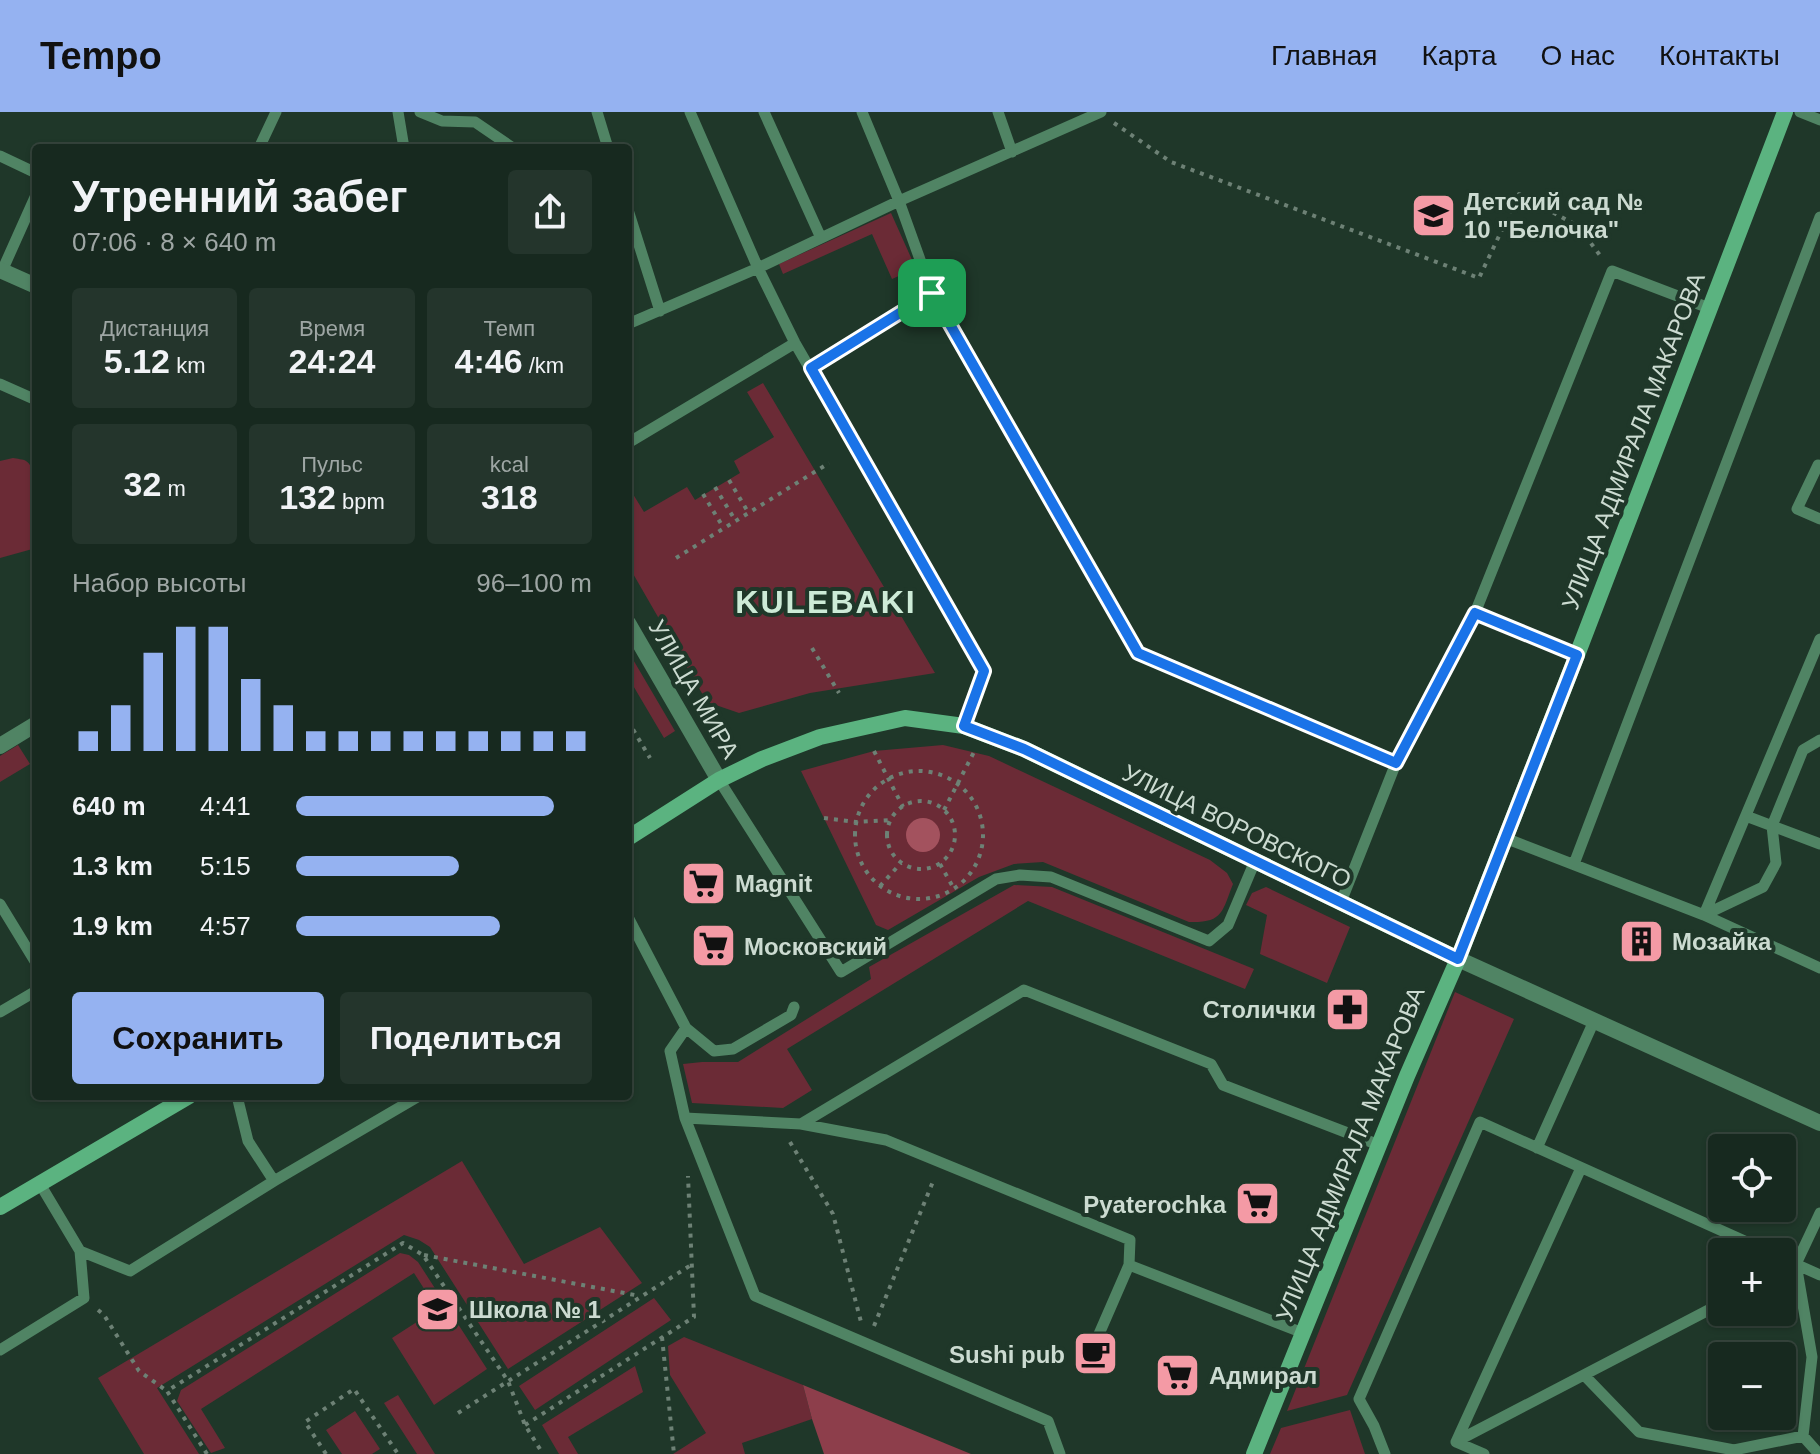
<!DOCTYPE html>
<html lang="ru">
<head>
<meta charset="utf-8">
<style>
  :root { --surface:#17291f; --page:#24352c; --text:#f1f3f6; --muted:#9ea6a4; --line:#36453d; --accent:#95b2f1 }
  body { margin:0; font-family:Arial,sans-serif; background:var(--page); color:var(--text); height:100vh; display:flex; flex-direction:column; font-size:30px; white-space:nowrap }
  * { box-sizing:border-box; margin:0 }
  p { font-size:26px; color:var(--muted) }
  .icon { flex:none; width:44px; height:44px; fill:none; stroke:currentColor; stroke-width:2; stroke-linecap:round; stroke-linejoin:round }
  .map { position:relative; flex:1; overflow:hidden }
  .side { position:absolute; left:32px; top:32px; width:600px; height:956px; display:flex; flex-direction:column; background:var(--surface); border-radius:8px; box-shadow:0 2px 6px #0004,0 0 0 2px var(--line) }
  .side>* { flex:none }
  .fabs { position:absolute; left:1708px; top:1022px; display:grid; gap:16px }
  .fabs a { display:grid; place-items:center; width:88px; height:88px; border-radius:8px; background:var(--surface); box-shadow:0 2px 6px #0004,0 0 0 2px var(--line); font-size:40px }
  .pin { position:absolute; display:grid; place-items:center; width:68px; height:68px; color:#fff; margin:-34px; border-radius:16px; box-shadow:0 4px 12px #0006 }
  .round { display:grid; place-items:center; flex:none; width:84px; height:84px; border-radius:8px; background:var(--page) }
  .headline { display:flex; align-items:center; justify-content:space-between; height:136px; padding:0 40px }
  h1 { font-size:44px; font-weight:700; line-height:60px }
  .stats { display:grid; grid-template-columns:repeat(3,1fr); gap:12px; height:136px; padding:8px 40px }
  .stats div { display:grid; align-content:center; border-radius:8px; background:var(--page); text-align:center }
  .stats b { font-size:34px; font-weight:700 }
  .stats small { font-size:22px; font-weight:400 }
  .stats p { font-size:22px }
  .chart { height:224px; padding:16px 40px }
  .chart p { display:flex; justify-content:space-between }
  .chart svg { width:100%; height:144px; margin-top:8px; stroke:var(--accent); stroke-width:6 }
  .action { display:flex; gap:16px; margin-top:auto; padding:16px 40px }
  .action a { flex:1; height:92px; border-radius:8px; background:var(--accent); color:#111; font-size:32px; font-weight:700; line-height:92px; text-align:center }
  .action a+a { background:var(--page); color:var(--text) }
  ul { padding:0 40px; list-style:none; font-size:26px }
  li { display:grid; grid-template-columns:128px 96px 1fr; align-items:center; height:60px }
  li i { height:20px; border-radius:10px; background:var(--accent) }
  header { display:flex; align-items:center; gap:48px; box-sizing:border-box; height:112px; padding:0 40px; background:var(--accent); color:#111 }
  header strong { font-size:38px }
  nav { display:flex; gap:44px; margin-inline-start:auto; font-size:28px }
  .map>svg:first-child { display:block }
  .green { fill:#6b2b36 }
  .forest { fill:#8d3e4b }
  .water { fill:#a3525e }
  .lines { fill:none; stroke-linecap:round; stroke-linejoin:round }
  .path { stroke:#6d8175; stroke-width:4; stroke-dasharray:4 6; stroke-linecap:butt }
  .lane { stroke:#508464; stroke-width:11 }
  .street { stroke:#508464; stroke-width:16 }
  .secondary { stroke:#5bb380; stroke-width:16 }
  .route-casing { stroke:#fff; stroke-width:16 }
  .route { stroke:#1a73e8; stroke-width:10 }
  .labels { text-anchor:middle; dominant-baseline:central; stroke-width:8; stroke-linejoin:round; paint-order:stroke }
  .poi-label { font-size:24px; font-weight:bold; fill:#ccdbd1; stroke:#1f3729; text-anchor:start }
  .street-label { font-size:24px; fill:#ccdbd1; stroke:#1f3729 }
  .district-label { font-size:32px; font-weight:bold; letter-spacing:2px; fill:#cdebd7; stroke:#1f3729 }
</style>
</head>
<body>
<header>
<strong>Tempo</strong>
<nav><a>Главная</a><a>Карта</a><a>О нас</a><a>Контакты</a></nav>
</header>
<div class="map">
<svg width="1820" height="1342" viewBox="0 0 1820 1342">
  <rect width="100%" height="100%" fill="#1f3729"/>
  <path class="green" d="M891,101L913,150L908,160L892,167L872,122L783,162L779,152Z
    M763,271L935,561L810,581L739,601L707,590L628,453V374L644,400L687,375L695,388L740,361L734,349L774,325L747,280Z
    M13,346C17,347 23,347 26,349C42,359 36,417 36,436L0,446V349Z
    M628,539L675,619L664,626L628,565Z
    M18,633L30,652L0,670V644Z
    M943,633L989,644L1210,748L1227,761L1233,772C1222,800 1223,811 1189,810L1043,750L1014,752L979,765L888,818L876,813L801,659L874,639Z
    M1014,773L1052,775L1254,857L1245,877L1028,789L787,937L812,978L783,996L692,991L683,952L702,950H738L871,867L869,855Z
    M1266,775L1350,815L1327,871L1260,842L1267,803L1246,793L1252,781Z
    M1455,880L1514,907L1347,1283L1287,1299Z
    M462,1049L524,1152L600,1115L642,1171L508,1257L430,1135L419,1128L404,1123L157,1276L199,1342H144L98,1266Z
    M400,1141L409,1143L418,1150L487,1257L434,1293L392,1226L437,1197L414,1161L201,1297L225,1336L211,1341L177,1289L181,1278Z
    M654,1186L671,1208L535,1298L519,1274Z
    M684,1225L803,1273L812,1307L742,1331L745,1342H673L706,1321L670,1263L668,1234Z
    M635,1254L643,1280L568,1325L578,1342H559L542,1313Z
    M398,1283L435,1342H417L384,1291Z
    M1350,1298L1365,1342H1270L1281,1316Z
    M355,1299L380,1337L372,1342H342L326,1318Z"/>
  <path class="forest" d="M803,1273L971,1342H824L812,1307Z"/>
  <path class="water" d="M906 723a17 17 0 1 1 34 0a17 17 0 1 1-34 0Z"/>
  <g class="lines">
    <path class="path" d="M1114,11L1171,50L1479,166L1519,82L1578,114L1602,146
      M729,368L748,400
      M715,375L735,408
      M703,382L723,415
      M676,446L829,351
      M884,494L906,480
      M812,536L839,581
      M628,609L650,646
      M874,639L903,695
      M855 723a64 64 0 1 1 128 0a64 64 0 1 1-128 0Z
      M887 723a34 34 0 1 1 68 0a34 34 0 1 1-68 0Z
      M944,698L974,640
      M824,706L856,710L891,708
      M940,752L953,775
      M880,774L901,751
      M790,1030L833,1102L861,1210
      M424,1143L640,1184
      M98,1198L104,1203L139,1259L167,1279
      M874,1214L934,1067
      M662,1225L674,1342
      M458,1301L691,1153
      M525,1313L694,1205L688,1064
      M207,1342L167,1279L403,1131L423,1143L508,1269L525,1313L543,1342
      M326,1342L305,1310L354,1277L398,1342"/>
    <path class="lane" d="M398,0L404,36
      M420,0L442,9L475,10L513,36
      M597,0L608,36
      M690,0L758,156L795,231L984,559L964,614
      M764,0L821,126
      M862,0L899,89L932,181L1138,541L1396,651
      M998,0L1012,40
      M1800,0L1820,8
      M259,36L276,0
      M0,44L36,61
      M628,98L660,199
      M2,159L36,83
      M628,212L758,156L899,89L1101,0
      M811,256L932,181
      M0,272L36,288
      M628,331L795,231
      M1820,354L1818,353L1797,397L1820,407
      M1475,501L1612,159L1709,196
      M719,668L841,860L996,767L1020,763L1051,765L1209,829L1228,813L1255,749
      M1746,704L1820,732
      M1505,726L1704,803L1820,527
      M1574,752L1820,105
      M1341,790L1396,651L1475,501L1577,543
      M0,792L36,851
      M1704,803L1763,775L1776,751L1772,714L1803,638L1820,628
      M1704,803L1820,856
      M628,805L686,916L670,939L685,1006L801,1012L1024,878L1211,952L1223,973L1379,1033
      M0,900L36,879
      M686,916L714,939L733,937L791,903L794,895
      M237,984L248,1029L274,1069L419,984
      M685,1006L755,1184L1048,1309L1060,1342
      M801,1012L886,1028L1130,1128L1129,1153L1303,1221
      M1537,1036L1594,909
      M80,1139L130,1159L274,1069
      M1782,1146L1820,1163
      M1782,1160L1796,1152
      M1099,1222L1129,1153
      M0,1238L84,1186L80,1139L40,1072
      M1584,1263L1639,1320L1734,1338L1803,1324L1812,1245L1796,1152L1820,1101
      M1803,1324L1819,1342
      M1457,1329L1722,1191
      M1456,1330L1581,1056
      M1456,1330L1484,1342
      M1385,1342L1374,1314L1359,1287L1480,1010L1769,1140"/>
    <path class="street" d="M0,158L36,174
      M628,511L719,668
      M0,634L36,612
      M1458,847L1820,1011"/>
    <path class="secondary" d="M628,726L719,668L762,647L820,625L905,606L964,614L1024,637L1458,847
      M0,1095L189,984
      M1254,1342L1407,964L1458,847L1577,543L1785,0"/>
  </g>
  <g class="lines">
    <defs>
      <path id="route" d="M932,181L1138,541L1396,651L1475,501L1577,543L1458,847L1024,637L964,614L984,559L811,256Z"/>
    </defs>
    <use href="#route" class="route-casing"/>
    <use href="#route" class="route"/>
  </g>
  <defs>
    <symbol id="school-square" viewBox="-11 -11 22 22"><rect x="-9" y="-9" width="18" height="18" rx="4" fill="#f49aa5" stroke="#1f3729"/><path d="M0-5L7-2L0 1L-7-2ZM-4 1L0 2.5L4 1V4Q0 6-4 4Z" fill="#111"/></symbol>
    <symbol id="supermarket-square" viewBox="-11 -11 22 22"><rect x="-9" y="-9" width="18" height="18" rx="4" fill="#f49aa5" stroke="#1f3729"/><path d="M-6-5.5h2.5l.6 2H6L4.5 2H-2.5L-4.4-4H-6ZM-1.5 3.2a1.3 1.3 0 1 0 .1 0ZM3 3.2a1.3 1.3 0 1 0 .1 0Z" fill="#111"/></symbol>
    <symbol id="building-square" viewBox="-11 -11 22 22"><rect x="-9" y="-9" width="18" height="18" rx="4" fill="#f49aa5" stroke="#1f3729"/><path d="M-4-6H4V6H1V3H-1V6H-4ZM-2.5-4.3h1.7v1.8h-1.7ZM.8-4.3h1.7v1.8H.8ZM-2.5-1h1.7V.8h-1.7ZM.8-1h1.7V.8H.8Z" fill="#111"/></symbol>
    <symbol id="pharmacy-square" viewBox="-11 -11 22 22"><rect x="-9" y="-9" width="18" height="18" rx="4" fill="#f49aa5" stroke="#1f3729"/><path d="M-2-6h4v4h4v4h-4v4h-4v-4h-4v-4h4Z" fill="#111"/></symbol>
    <symbol id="cafe-square" viewBox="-11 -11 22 22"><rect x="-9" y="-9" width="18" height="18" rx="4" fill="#f49aa5" stroke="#1f3729"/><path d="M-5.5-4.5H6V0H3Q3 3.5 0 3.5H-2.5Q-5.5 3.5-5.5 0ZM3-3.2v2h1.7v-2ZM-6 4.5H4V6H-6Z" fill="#111"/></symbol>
  </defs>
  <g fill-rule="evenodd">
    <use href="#school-square" x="1408" y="78" width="51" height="51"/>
    <use href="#supermarket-square" x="678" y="746" width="51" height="51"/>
    <use href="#building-square" x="1616" y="804" width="51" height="51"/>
    <use href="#supermarket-square" x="688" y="808" width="51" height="51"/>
    <use href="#pharmacy-square" x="1322" y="872" width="51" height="51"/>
    <use href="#supermarket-square" x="1232" y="1066" width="51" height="51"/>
    <use href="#school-square" x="412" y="1172" width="51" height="51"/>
    <use href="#cafe-square" x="1070" y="1216" width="51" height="51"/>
    <use href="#supermarket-square" x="1152" y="1238" width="51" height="51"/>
  </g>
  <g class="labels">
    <g class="poi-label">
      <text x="1464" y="89">Детский сад №<tspan x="1464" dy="28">10 "Белочка"</tspan></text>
      <text x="735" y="771">Magnit</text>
      <text x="1672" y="829">Мозайка</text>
      <text x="744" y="834">Московский</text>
      <text x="1316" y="897" text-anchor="end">Столички</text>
      <text x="1226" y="1092" text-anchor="end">Pyaterochka</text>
      <text x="469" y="1197">Школа № 1</text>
      <text x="1065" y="1242" text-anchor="end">Sushi pub</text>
      <text x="1209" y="1263">Адмирал</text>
    </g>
    <g class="street-label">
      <text transform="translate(1633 329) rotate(-69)">УЛИЦА АДМИРАЛА МАКАРОВА</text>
      <text transform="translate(694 577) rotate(60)">УЛИЦА МИРА</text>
      <text transform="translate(1237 714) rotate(26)">УЛИЦА ВОРОВСКОГО</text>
      <text transform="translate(1350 1042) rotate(-68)">УЛИЦА АДМИРАЛА МАКАРОВА</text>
    </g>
    <g class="district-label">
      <text x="826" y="490">KULEBAKI</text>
    </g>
  </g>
</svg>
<div class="fabs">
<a><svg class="icon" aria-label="locate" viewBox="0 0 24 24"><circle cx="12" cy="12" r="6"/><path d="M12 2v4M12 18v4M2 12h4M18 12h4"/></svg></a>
<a>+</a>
<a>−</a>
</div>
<div class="pin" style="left:932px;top:181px;background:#1e9e55"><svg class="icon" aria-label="arrive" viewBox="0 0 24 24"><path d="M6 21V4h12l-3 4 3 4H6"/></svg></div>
<section class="side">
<div class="headline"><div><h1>Утренний забег</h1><p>07:06 · 8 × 640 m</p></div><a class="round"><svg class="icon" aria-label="share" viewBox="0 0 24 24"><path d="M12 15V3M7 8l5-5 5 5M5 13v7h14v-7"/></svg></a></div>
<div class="stats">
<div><p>Дистанция</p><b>5.12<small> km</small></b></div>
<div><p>Время</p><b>24:24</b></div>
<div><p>Темп</p><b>4:46<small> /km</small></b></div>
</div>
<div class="stats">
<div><b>32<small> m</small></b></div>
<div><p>Пульс</p><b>132<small> bpm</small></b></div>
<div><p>kcal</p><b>318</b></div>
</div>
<div class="chart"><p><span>Набор высоты</span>96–100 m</p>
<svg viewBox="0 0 160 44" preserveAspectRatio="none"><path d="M5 44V38M15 44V30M25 44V14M35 44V6M45 44V6M55 44V22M65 44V30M75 44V38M85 44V38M95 44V38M105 44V38M115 44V38M125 44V38M135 44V38M145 44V38M155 44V38"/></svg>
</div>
<ul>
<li><b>640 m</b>4:41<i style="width:87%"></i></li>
<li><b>1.3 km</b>5:15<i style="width:55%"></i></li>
<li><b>1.9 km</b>4:57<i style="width:69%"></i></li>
</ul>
<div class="action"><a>Сохранить</a><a>Поделиться</a></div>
</section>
</div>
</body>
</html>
